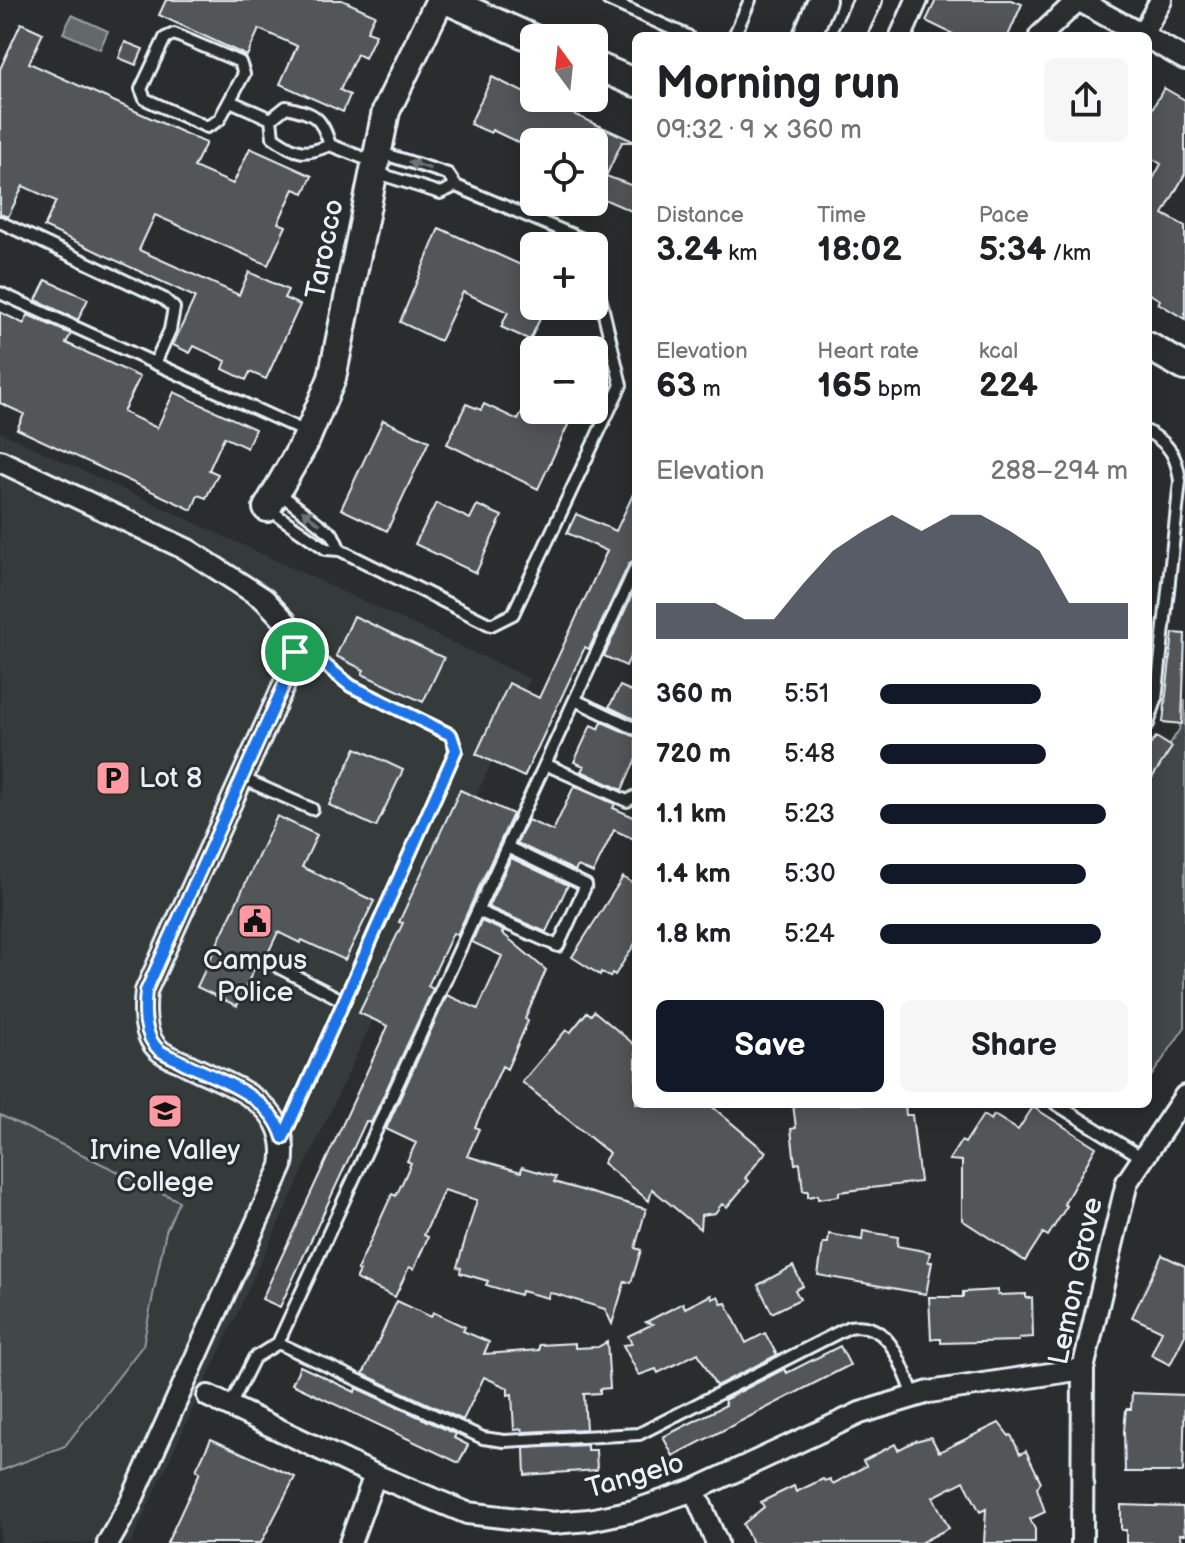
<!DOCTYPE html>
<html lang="en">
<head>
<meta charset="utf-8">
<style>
  :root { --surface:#fff; --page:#f6f6f6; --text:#202124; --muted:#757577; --accent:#111827 }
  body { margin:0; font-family:"Balsamiq Sans",sans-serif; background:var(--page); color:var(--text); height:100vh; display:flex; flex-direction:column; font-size:30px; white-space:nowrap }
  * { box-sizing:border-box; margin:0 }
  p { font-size:26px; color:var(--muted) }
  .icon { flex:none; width:44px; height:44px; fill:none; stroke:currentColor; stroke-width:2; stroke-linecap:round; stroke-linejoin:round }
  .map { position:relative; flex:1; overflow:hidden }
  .details { position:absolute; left:632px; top:32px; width:520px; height:1076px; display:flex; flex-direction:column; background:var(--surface); border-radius:12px; box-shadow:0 4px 20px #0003 }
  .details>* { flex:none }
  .needle { width:52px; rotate:345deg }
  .tools { position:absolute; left:520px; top:24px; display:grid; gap:16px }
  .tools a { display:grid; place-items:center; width:88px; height:88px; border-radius:12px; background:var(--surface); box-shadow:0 4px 20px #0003; font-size:40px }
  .pin { position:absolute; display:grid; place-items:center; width:68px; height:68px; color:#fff; margin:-34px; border:4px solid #fff; border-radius:50%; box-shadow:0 2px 8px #0007 }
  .round { display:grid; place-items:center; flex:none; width:84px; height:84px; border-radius:12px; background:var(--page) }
  .head { display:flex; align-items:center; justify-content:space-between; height:136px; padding:0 24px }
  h1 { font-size:44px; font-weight:700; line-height:60px }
  .figures { display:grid; grid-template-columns:repeat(3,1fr); gap:12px; height:136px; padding:8px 24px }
  .figures div { display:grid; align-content:center }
  .figures b { font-size:34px; font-weight:700 }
  .figures small { font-size:22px; font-weight:400 }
  .figures p { font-size:22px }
  .chart { height:224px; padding:16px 24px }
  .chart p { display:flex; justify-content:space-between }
  .chart svg { width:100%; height:144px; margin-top:8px; fill:var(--accent); opacity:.7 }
  .cta { display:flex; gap:16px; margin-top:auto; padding:16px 24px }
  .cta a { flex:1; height:92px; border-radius:12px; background:var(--accent); color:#fff; font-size:32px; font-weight:700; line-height:92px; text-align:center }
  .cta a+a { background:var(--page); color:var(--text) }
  ul { padding:0 24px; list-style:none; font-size:26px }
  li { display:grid; grid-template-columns:128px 96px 1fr; align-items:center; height:60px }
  li i { height:20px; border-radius:10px; background:var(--accent) }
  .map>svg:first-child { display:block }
  .built { fill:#363a3b }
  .green { fill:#424648; stroke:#959ca0; stroke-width:2 }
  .water { fill:#63686b; stroke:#989fa3; stroke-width:2 }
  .building { fill:#535759; stroke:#e8f1f8; stroke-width:2 }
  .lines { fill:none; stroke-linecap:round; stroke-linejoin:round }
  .service-casing { stroke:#e8f1f8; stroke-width:16 }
  .minor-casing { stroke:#e8f1f8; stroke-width:26 }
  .tertiary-casing { stroke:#e8f1f8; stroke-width:32 }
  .service { stroke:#2a2d2e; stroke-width:10 }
  .minor { stroke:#2a2d2e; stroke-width:20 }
  .tertiary { stroke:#2a2d2e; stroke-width:26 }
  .oneway { fill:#6c7275 }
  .route-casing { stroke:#fff; stroke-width:16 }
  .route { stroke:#1a73e8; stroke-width:10 }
  .labels { text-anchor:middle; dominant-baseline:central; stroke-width:6; stroke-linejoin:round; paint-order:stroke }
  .street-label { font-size:28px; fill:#e8f1f8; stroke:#2a2d2e }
  .poi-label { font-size:28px; fill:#e8f1f8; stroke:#2a2d2e }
</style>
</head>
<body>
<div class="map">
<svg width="1185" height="1543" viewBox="0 0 1185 1543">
  <rect width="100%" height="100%" fill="#2a2d2e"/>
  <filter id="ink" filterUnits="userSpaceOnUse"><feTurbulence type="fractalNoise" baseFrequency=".0125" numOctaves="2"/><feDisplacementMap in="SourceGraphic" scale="16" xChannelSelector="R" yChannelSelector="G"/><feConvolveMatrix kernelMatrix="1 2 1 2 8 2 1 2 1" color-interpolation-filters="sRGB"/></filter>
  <g filter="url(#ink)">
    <path class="built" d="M0,432L530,679L131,1543H0Z"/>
    <path class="green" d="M1185,700V1027L1148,1081V777L1179,730Z
      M0,1115L179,1201L166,1231L143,1345L65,1446L0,1471Z"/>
    <path class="water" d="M72,15L108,31L100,49L63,33Z"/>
    <path class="building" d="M166,0H342L375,15L367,31L376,34L365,58L357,54L340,90L350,95L343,112L280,84L297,46L259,29L247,56L159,15Z
      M936,0H1011L1022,4L1008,36H957L926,21Z
      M21,23L43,33L29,63L206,143L194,167L233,184L250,148L312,176L304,193L294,189L278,223L286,226L268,265L155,215L139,250L239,295L249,272L288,290L284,298L300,305L266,379L250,372L246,380L223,369L226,361L194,346L190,353L173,345L195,297L44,227L56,201L23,186L8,217L0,214V69Z
      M125,42L143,49L136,65L119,58Z
      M492,77L555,108L556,106L635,142H622L606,176L636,187V213L597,196L594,201V142H534V150L492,130L491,133L470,124Z
      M1164,88L1185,100V174L1163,214L1185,226V319L1158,303L1160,300L1148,293V188L1161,164L1148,156V116Z
      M439,228L534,271V306H546L530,340L501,327L508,312L463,292L440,341L400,322Z
      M46,280L88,299L78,320L36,300Z
      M0,312L24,324L28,315L71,334L66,343L140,377L123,412L157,428L174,392L255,429L247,448L224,437L209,470L218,474L206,498L198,495L192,510L17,429L24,414L0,403Z
      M466,404L481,410L484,404L518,420L523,410H575L538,489L447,444Z
      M383,420L429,441L387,531L341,509Z
      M636,488V559L629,564L589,649L585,647L524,777L476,754L509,683L539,698L607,551L567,533L576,514L616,531Z
      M436,503L470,519L477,505L502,516L476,573L415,544Z
      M636,586V644L626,666L604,656Z
      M354,616L444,658L423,702L362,674L364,670L336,656Z
      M1173,633L1185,634L1182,724L1163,722Z
      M620,686L636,693V720L609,707Z
      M602,722L636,737V759L622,790L581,771L584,766L574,762L591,725L599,729Z
      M1156,737L1172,747L1148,784V748Z
      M356,748L403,770L376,827L329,805Z
      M574,786L615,804L613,808L636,818V840L614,830L593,873L578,866L575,871L517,843L528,820L553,831Z
      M460,790L513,814L457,935L453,933L428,986L433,989L371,1123L366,1121L280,1307L262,1299L388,1026L359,1013L403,923L399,922Z
      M277,816L317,835L302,867L374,901L345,960L302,940L300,943L278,932L260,970L255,967L237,1006L197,987Z
      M511,858L568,885L546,932L488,907Z
      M623,877L636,885V942L615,975L612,973L610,977L601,972L600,975L572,957Z
      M481,921L504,931L502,933L546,970L525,1019L528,1021L507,1069L502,1066L475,1127L479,1129L467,1156L521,1172L522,1167L556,1177L554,1182L646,1209L635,1248L641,1250L631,1283L625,1281L612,1324L605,1309L556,1294L549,1293L548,1298L521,1291L520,1295L486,1285L488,1281L460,1273L461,1268L457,1267L477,1200L444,1190L424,1235L428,1237L414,1269L409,1267L395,1297L356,1279L360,1271L357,1270L392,1194L396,1196L404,1179L411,1163L407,1161L416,1143L386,1129L447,995L478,1009L502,956L472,942Z
      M594,1011L636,1046V1104H709L766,1152L745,1178L749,1181L727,1207L722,1204L715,1213L701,1215L700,1229L652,1189L649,1201L603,1163L609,1153L522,1082L566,1030L570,1033L587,1012L591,1015Z
      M793,1104H905L906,1115H912L920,1182L839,1192V1196L818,1199V1195L808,1197V1191H803L800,1163L795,1164L791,1129L796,1128Z
      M1033,1107L1096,1147L1064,1204L1067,1206L1048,1236L1043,1233L1025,1261L962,1220V1161L949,1160L961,1141L965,1143L983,1115L991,1120L994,1115L1018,1130Z
      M863,1231L898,1237L897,1246L930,1252L928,1262H932L926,1294L818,1275L823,1243H828L829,1234L862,1240Z
      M1162,1255L1185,1266V1335L1170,1365L1151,1355L1162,1331L1132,1317Z
      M793,1266L803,1286L795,1290L800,1299L772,1313L758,1285Z
      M998,1290V1295L1026,1294V1298H1032L1033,1337L1019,1338V1341L941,1343V1339H931L929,1297H963V1292Z
      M711,1295L712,1299L718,1296L722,1304L726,1303L746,1343L765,1333L777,1355L716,1386L698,1353L658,1373L656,1369L639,1375L623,1345L632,1344L628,1336L653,1324L646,1322L683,1303L685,1308Z
      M397,1301L431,1317L433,1312L465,1327L463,1331L489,1342L484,1354L539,1350V1345L575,1343V1348L598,1347L607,1342L610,1388L600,1389V1393L584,1394L586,1429L523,1432L522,1429L514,1430L512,1394L508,1395V1388L484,1377L463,1420L363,1374Z
      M840,1346L850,1365L673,1456L663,1437L726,1405L724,1400L784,1369L787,1373Z
      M300,1366L355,1392L356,1388L456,1434L454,1438L468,1445L459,1463L292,1384Z
      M1132,1393L1185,1395L1183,1472H1125L1124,1431L1126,1409H1131Z
      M999,1423L1009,1436L1011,1435L1020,1454L1026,1451L1041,1482L1037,1488L1045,1512L1030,1519L1035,1529V1543H984L986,1509L980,1512L964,1481L933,1497L949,1528L920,1543H752L743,1524L764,1507L761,1502L794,1486L796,1492L823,1479L825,1481L830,1479L833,1484L866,1466L863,1461L895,1444L898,1450L915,1441L931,1437L939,1452Z
      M211,1439L295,1477L261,1543H167L200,1472L196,1470Z
      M587,1445V1450H596L597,1470L525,1475L524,1448Z
      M1121,1505L1183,1507L1185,1534H1180L1181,1543H1126V1530H1121Z"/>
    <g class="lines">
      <defs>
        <path id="service" d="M608,0L688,36
          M174,34L240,62L244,74L219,120L207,127L145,99L141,89L165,38Z
          M734,36L750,0
          M230,101L271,119
          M271,119L273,137C297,154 304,156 330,145L374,162
          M271,119L286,107C315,114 321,116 330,145
          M378,152L448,174L456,186L587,241L588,246
          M374,172L440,193L456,186
          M0,222L164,299L174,308L170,330L155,363
          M0,293L306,432
          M1148,432C1170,444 1177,457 1180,481L1156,700L1148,724
          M278,492L333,535L340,550
          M267,508L326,549L340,550L491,625L513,614L621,385L594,272
          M575,700L636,729
          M545,764L627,801L636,796
          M244,779L312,809
          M478,911L558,946L586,885L507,847
          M278,967L344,1001
          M1056,1104L1143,1158
          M283,1138L456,750L451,735L351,686L325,665L295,652
          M278,1343L483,1438L504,1441L639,1434L849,1327C892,1320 900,1365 915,1397
          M230,1406L254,1358L278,1343L636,567"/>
        <path id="minor" d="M1142,35L1161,0
          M901,36L917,0
          M1040,36L1078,0L1144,36
          M1148,38L1185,59
          M0,461L188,550L264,599L286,622L295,652L292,667L146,991C144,1010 143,1036 159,1050C165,1056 178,1060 186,1064C234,1088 292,1102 282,1166L129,1506L108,1543
          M208,1396L375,1475L467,1513L553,1523L589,1520L633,1511L694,1490L860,1413L929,1392L1083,1369
          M694,1490L717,1543
          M350,1543L375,1475
          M1082,1543L1083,1369L1127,1182L1185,1096"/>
        <path id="tertiary" d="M446,0L534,39
          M807,36L822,0
          M851,36L868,0
          M594,65L636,83
          M1148,346L1185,367
          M267,508L305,442L332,378L386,111L440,0"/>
      </defs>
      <use href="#service" class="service-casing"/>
      <use href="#minor" class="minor-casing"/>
      <use href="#tertiary" class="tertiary-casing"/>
      <use href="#service" class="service"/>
      <use href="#minor" class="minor"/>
      <use href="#tertiary" class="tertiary"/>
    </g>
    <defs><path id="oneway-solid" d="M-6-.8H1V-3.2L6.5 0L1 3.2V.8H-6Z" transform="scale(2)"/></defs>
    <g class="oneway">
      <use href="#oneway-solid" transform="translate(419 165) rotate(-162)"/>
      <use href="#oneway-solid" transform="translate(311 517) rotate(-141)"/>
    </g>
  </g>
  <g class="lines" filter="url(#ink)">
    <defs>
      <path id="route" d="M295,652L325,665L351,686L451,735L456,750L283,1138C271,1095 218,1080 182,1062C175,1058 165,1055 159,1050C143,1036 144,1010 146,991L292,667Z"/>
    </defs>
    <use href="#route" class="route-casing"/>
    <use href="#route" class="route"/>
  </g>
  <defs>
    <symbol id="parking-square" viewBox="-11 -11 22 22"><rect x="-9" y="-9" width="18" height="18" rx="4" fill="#ff9aa2" stroke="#2a2d2e"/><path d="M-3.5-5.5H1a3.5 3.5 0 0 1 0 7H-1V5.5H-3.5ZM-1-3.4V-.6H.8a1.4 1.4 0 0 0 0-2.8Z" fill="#111"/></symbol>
    <symbol id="civic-square" viewBox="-11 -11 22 22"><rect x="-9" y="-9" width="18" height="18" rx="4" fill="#ff9aa2" stroke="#2a2d2e"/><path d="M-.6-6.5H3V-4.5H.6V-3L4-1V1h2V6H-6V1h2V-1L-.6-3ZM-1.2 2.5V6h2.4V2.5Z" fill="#111"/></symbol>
    <symbol id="university-square" viewBox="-11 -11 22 22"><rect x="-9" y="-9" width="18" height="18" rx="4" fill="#ff9aa2" stroke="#2a2d2e"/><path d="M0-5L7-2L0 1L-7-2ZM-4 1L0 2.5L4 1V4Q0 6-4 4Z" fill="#111"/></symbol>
  </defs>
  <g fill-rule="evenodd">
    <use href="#parking-square" x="93" y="758" width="40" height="40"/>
    <use href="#civic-square" x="235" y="901" width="40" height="40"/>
    <use href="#university-square" x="145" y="1091" width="40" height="40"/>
  </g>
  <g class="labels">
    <g class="street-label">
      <text transform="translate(325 249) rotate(-79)">Tarocco</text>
      <text transform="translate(1076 1281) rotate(-78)">Lemon Grove</text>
      <text transform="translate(635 1476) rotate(-16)">Tangelo</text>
    </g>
    <g class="poi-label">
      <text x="139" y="778" text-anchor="start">Lot 8</text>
      <text x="255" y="960">Campus<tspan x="255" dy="32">Police</tspan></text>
      <text x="165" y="1150">Irvine Valley<tspan x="165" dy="32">College</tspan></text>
    </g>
  </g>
</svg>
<div class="tools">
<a><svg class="needle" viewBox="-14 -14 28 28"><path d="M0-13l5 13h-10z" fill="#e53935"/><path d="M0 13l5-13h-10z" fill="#757577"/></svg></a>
<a><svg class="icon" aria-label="locate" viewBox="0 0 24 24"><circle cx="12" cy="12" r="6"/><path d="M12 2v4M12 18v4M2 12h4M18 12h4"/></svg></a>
<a>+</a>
<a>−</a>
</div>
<div class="pin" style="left:295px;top:652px;background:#1e9e55"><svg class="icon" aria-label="arrive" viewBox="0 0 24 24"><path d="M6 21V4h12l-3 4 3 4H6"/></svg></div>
<section class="details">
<div class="head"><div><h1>Morning run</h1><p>09:32 · 9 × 360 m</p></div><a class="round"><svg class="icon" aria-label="share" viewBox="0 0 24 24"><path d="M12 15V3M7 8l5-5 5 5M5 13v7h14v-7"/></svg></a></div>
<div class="figures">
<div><p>Distance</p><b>3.24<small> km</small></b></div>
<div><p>Time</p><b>18:02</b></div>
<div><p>Pace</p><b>5:34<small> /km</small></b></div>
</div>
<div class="figures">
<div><p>Elevation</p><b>63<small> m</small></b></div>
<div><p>Heart rate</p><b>165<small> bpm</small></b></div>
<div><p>kcal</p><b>224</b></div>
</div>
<div class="chart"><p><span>Elevation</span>288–294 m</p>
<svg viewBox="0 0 160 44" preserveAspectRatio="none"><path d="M0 44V33L10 33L20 33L30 38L40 38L50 27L60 17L70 11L80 6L90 11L100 6L110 6L120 11L130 17L140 33L150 33L160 33V44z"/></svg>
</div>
<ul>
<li><b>360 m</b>5:51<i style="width:65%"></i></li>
<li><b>720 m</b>5:48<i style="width:67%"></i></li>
<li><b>1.1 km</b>5:23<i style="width:91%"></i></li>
<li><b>1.4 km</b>5:30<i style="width:83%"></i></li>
<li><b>1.8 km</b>5:24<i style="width:89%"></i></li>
</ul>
<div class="cta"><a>Save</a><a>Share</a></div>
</section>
</div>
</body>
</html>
